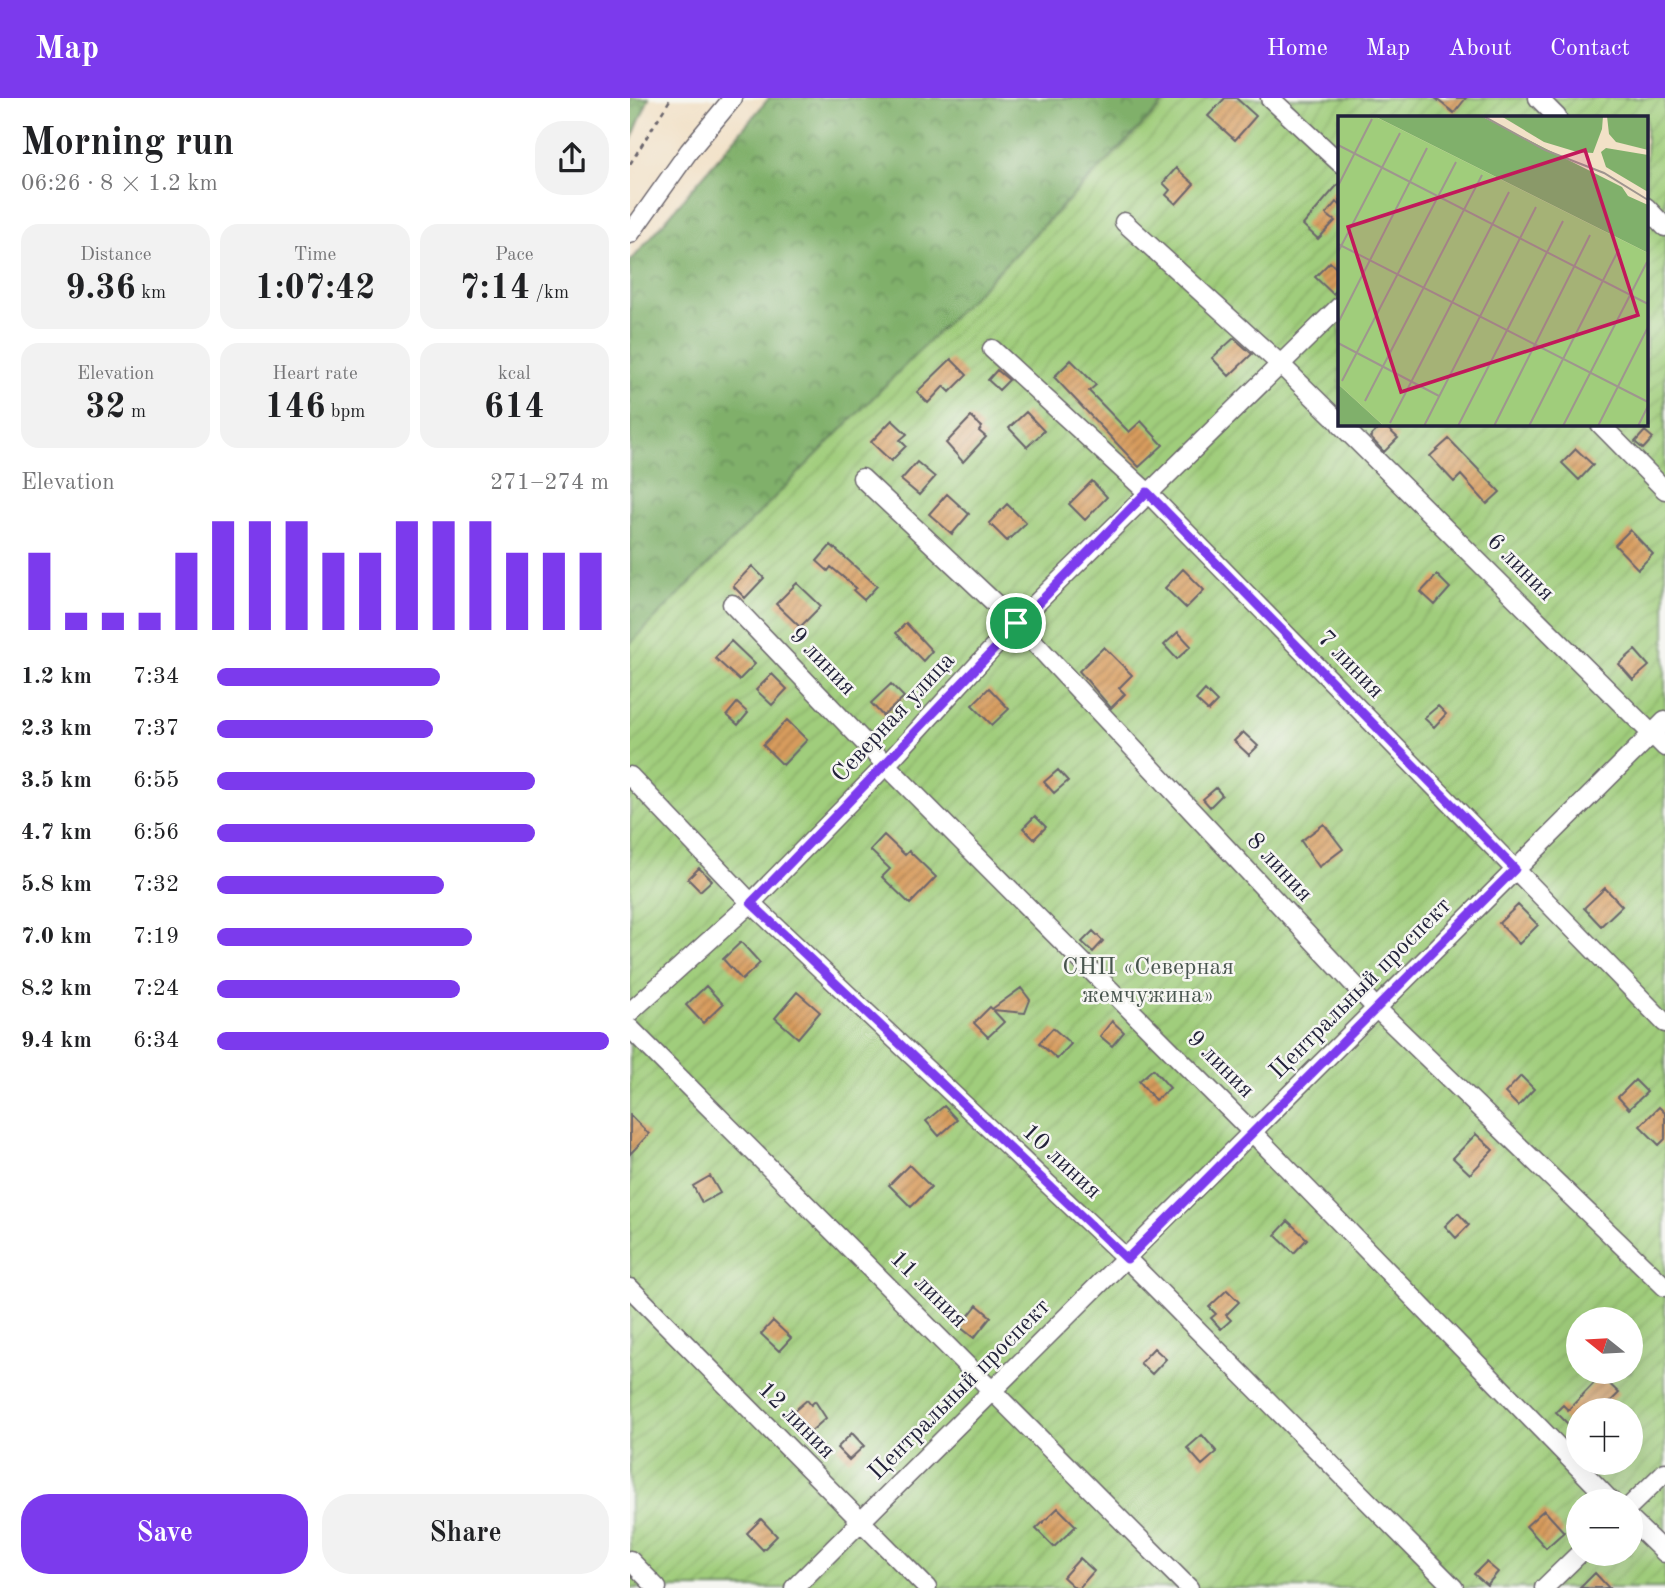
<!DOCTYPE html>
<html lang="en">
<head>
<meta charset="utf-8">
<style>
  :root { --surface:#fff; --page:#f2f2f2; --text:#202124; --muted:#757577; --accent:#7c3aed }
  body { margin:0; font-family:"Old Standard TT",serif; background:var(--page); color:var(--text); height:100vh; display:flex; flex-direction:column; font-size:26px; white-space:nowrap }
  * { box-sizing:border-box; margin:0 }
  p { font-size:23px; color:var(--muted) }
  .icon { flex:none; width:38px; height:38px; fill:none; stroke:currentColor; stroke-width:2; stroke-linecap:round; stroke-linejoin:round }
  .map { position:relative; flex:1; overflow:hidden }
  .side { display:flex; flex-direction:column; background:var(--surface); width:630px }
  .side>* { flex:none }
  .needle { width:46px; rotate:288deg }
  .fabs { position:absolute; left:936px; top:1209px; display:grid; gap:14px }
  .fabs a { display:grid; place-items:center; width:77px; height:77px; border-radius:50%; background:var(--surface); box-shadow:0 7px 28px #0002; font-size:35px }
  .pin { position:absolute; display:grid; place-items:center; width:60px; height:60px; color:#fff; margin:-30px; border:4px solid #fff; border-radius:50%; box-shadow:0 2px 7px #0007 }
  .round { display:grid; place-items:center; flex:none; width:74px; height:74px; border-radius:28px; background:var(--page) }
  .head { display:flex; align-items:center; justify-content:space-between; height:119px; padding:0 21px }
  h1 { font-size:38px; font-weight:600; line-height:52px }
  .figures { display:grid; grid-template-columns:repeat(3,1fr); gap:10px; height:119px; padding:7px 21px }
  .figures div { display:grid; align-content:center; border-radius:18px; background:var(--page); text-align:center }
  .figures b { font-size:35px; font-weight:600 }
  .figures small { font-size:19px; font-weight:400 }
  .figures p { font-size:19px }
  .chart { height:196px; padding:14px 21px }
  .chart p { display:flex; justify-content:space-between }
  .chart svg { width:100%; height:126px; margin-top:7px; stroke:var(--accent); stroke-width:6 }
  .button { display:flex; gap:14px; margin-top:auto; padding:14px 21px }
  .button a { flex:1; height:80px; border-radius:28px; background:var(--accent); color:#fff; font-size:28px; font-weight:600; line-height:80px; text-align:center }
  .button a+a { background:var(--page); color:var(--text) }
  ul { padding:0 21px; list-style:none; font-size:23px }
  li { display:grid; grid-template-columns:112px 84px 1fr; align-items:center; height:52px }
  li i { height:18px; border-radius:9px; background:var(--accent) }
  header { display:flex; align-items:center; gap:42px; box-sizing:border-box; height:98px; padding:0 35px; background:var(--accent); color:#fff }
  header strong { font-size:33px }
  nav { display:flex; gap:38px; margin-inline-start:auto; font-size:24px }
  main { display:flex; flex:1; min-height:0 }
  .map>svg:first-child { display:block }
  .forest { fill:url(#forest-crowns); stroke:#516953; stroke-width:2 }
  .garden { fill:url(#garden-furrows); stroke:#61785b; stroke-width:2; fill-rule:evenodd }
  .building { fill:url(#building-hatch) }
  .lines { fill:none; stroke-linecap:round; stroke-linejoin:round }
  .minor-casing { stroke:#6b656c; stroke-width:21 }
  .path { stroke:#6b656c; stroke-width:2.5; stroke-dasharray:5 5; stroke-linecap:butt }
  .minor { stroke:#fff; stroke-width:18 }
  .route-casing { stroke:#fff; stroke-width:14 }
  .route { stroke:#7c3aed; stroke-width:9 }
  .labels { text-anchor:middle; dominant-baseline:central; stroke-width:5; stroke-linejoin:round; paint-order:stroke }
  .street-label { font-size:24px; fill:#22223b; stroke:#f6f6f2 }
  .park-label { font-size:24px; fill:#48554e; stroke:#f6f6f2 }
  .inset-road { fill:none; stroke:#9f958f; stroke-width:2 }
  .view { fill:#c2185b; fill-opacity:0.15; stroke:#c2185b; stroke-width:3.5 }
  .inset-edge { fill:none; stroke:#22223b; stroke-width:3.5 }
</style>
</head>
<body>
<header>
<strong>Map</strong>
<nav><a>Home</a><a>Map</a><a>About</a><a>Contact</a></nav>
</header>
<main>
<section class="side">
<div class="head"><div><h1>Morning run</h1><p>06:26 · 8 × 1.2 km</p></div><a class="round"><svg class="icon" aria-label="share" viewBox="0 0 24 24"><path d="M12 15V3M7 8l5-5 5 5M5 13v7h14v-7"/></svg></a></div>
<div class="figures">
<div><p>Distance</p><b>9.36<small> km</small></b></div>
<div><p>Time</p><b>1:07:42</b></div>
<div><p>Pace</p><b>7:14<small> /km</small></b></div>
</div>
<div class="figures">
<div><p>Elevation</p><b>32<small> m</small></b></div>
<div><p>Heart rate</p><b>146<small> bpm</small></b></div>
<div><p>kcal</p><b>614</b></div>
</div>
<div class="chart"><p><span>Elevation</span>271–274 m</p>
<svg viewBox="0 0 160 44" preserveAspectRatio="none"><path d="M5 44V17M15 44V38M25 44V38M35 44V38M45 44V17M55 44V6M65 44V6M75 44V6M85 44V17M95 44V17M105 44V6M115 44V6M125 44V6M135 44V17M145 44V17M155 44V17"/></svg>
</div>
<ul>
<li><b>1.2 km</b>7:34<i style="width:57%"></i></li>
<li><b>2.3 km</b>7:37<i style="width:55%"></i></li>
<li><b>3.5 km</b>6:55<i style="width:81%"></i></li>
<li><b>4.7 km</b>6:56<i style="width:81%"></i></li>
<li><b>5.8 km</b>7:32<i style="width:58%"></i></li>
<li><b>7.0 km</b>7:19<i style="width:65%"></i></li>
<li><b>8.2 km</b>7:24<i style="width:62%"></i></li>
<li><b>9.4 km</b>6:34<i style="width:100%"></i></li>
</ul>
<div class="button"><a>Save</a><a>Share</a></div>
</section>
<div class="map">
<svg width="1035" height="1490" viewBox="0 0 1035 1490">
  <defs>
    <pattern id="forest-crowns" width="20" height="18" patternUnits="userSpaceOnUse" patternTransform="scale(1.75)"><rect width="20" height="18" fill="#80b06b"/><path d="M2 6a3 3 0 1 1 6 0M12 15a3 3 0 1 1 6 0" fill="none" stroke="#688f59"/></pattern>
    <pattern id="garden-furrows" width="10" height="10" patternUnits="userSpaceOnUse" patternTransform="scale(1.75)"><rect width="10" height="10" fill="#a0cd7b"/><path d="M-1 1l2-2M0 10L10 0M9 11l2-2" fill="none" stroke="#8ab06b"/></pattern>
    <pattern id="building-hatch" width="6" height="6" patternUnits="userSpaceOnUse" patternTransform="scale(1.75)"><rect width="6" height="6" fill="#d89c5d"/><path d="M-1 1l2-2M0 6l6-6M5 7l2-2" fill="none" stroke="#af7f4e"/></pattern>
  </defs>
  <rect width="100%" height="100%" fill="#f6f6f2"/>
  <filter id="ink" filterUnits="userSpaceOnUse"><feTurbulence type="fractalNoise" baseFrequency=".0143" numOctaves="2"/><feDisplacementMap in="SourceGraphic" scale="14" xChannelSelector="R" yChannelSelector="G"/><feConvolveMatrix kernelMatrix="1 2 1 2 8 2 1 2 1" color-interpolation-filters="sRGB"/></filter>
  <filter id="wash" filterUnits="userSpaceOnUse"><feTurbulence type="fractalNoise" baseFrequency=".00686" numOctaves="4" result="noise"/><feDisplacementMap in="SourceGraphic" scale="28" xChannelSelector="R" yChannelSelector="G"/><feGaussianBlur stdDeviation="1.57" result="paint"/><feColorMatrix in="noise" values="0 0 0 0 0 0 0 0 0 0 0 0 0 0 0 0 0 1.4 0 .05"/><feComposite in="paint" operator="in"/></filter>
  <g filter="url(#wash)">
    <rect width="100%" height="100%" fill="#f2e1c7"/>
    <path class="forest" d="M0,0H19L0,45Z
      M139,0H539L0,546V164Z"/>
    <path class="garden" d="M539,0H1035V1490H0V546ZM710,19H1016V326H710ZM948,1222H1001V1274H948ZM948,1312H1001V1365H948ZM948,1404H1001V1456H948Z"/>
    <g id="blocks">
      <path class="building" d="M595,0H606L626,18L605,42L578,18Z
        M805,0H836L824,15Z
        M546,70L564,86L546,106L536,97L540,92L533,85Z
        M710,84V107L706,104L696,116L705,123L688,141L673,127Z
        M700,164L710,174V189L703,196L685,179Z
        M604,240L622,256L599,278L582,260Z
        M321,261L337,277L320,294L314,288L298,305L287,294Z
        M441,262L466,287L459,293L499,334L511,323L533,347L509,369L424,279Z
        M367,272L379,282L369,292L358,282Z
        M396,314L414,333L397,349L379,330Z
        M341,319L352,329L349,333L356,339L333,364L316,345Z
        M262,322L277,336L270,342L276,348L261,363L241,344Z
        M753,326L768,340L754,354L740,339Z
        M1015,333L1023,340L1013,351L1005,344Z
        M819,341L870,394L857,406L831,377L824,384L800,358Z
        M946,351L963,367L949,382L932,365Z
        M287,364L305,379L289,397L271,382Z
        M462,383L477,399L455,422L439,406Z
        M317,396L339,416L322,436L299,416Z
        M377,406L396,425L377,443L359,425Z
        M1000,432L1023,456L1008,471L985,447Z
        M201,447L247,488L234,502L223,492L226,490L201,469L198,473L187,463Z
        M122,468L134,480L115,500L103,488Z
        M553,471L574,492L556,510L535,490Z
        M807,477L820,490L805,507L791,494Z
        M167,485L191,508L170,529L146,506Z
        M276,525L302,553L293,563L266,535Z
        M548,534L561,548L547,561L534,547Z
        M101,543L125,566L109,582L85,560Z
        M474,549L502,577L489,590L495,596L481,610L449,573Z
        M1005,552L1019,568L1003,582L989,566Z
        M142,576L157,591L142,607L126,592Z
        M261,586L274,599L253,618L241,605Z
        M359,590L379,611L362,627L342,607Z
        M575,592L587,604L578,613L566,602Z
        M107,605L118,615L108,627L97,617Z
        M808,608L816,616L804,629L794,620Z
        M157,622L177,642L153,667L133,647Z
        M613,634L628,648L619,657L604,643Z
        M428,672L438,683L424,695L414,684Z
        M586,690L592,697L580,709L573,701Z
        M405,718L416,729L404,741L393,730Z
        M694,726L713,751L689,769L671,743Z
        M254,737L275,757L279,753L306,779L280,806L252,779L260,771L240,752Z
        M69,770L82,782L70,793L58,781Z
        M975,790L992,808L971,828L954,810Z
        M888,807L908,827L889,846L869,825Z
        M463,833L473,843L463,854L452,844Z
        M111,844L130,865L112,882L93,861Z
        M76,888L93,906L73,925L56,907Z
        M391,890L400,902L395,915L363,912L374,924L358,939L344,925L360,909L362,911Z
        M167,894L190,914L168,940L145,920Z
        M482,923L494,934L482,948L470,938Z
        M423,930L441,946L427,961L409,945Z
        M523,971L540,990L525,1002L509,983Z
        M891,978L904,991L888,1008L875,995Z
        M1005,982L1017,994L999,1011L988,999Z
        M314,1008L327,1022L309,1038L296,1023Z
        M1029,1009L1035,1015V1041L1029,1047L1010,1028Z
        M0,1017L19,1036L0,1056Z
        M846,1036L863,1052L840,1076L823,1060Z
        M279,1067L301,1089L281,1109L259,1087Z
        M80,1078L90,1095L72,1105L63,1088Z
        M828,1115L839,1127L826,1140L815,1128Z
        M658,1123L677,1141L664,1155L645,1137Z
        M597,1192L609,1204L596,1217L601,1222L591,1231L581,1220L586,1216L579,1209Z
        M347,1207L361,1219L344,1240L330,1229Z
        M143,1223L161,1240L149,1253L131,1236Z
        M524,1250L536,1261L522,1276L510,1265Z
        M971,1278L989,1295L972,1312H948V1336L926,1314L933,1307L938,1312Z
        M177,1302L181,1307L185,1303L196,1320L180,1334L163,1314Z
        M222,1335L234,1348L219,1362L207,1350Z
        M572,1337L587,1354L572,1367L557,1350Z
        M428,1410L446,1428L424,1449L406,1431Z
        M914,1412L934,1434L916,1450L896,1428Z
        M131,1421L147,1438L133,1452L117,1435Z
        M450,1460L464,1473L449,1490H445L433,1479Z
        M856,1464L868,1474L857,1487L844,1476Z
        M965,1475L979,1490H950Z"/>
    </g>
  </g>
  <g filter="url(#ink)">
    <use href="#blocks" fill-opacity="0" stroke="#6b656c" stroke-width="2"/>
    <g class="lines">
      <defs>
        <path id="minor" d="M640,0L710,65
          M908,0L927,19
          M1016,109L1035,129
          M494,124L649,265L710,325
          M0,136L59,53L103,0
          M362,251L517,394L1035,925
          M710,326L1035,649
          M970,326L1035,392
          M232,380L386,525L746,910L1035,1189
          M102,506L256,667L622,1034L982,1404
          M0,678L121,805L497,1161L824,1490
          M0,914L121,805L256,667L386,525L710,208
          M0,930L559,1490
          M0,1190L297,1490
          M1001,1407L1035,1374
          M1001,1422L1035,1455
          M0,1462L27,1490
          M164,1490L1035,623
          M914,1490L949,1456"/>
      </defs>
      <use href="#minor" class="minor-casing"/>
      <path class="path" d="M0,66L41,0"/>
      <use href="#minor" class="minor"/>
    </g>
  </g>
  <g class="lines" filter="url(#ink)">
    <defs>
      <path id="route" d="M517,394L885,771L497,1161L121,805C254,669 383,529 517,394Z"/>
    </defs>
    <use href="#route" class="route-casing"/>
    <use href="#route" class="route"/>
  </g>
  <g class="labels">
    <g class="street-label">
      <text transform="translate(890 470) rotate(45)">6 линия</text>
      <text transform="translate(192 564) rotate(46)">9 линия</text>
      <text transform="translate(720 567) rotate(46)">7 линия</text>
      <text transform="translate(264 620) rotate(-47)">Северная улица</text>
      <text transform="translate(649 770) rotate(47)">8 линия</text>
      <text transform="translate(731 891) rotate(-45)">Центральный проспект</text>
      <text transform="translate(590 967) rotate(45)">9 линия</text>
      <text transform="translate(431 1064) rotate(43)">10 линия</text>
      <text transform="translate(298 1192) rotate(45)">11 линия</text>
      <text transform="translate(330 1292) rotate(-45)">Центральный проспект</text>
      <text transform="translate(166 1323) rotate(45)">12 линия</text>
    </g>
    <g class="park-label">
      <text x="518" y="870">СНП «Северная<tspan x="518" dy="28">жемчужина»</tspan></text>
    </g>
  </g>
  <g transform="translate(708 18)">
    <rect width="310" height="310" fill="#f2e1c7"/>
    <path d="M36,0H143L284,71L290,80L310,89V137ZM163,0H265L264,13L255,37L239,36L206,26ZM269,0H310V34L278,26L271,18ZM268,32L310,39V76L268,51L263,36ZM0,268L46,310H0Z" fill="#80b06b"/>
    <path d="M0,0H36L310,137V310H46L0,268Z" fill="#a0cd7b"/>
    <path class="inset-road" d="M145,0L207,34L266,57L310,84M0,29L310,188M0,70L34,3M0,128L310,286M0,136L62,17M0,207L89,32M0,227L101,280M4,265L118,46M27,285L144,59M52,307L171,76M86,310L198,91M120,310L225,105M156,310L252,119M191,310L281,133M225,310L309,146M260,310L310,211M300,310L310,290"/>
    <path class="view" d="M247,34L300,199L63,276L10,111Z"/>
    <rect width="310" height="310" class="inset-edge"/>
  </g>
</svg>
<div class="fabs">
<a><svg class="needle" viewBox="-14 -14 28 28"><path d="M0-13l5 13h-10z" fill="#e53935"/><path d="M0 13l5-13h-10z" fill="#757577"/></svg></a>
<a>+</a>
<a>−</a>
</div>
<div class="pin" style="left:386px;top:525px;background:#1e9e55"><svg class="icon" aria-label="arrive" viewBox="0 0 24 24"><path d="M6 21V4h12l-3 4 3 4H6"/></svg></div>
</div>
</main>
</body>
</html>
